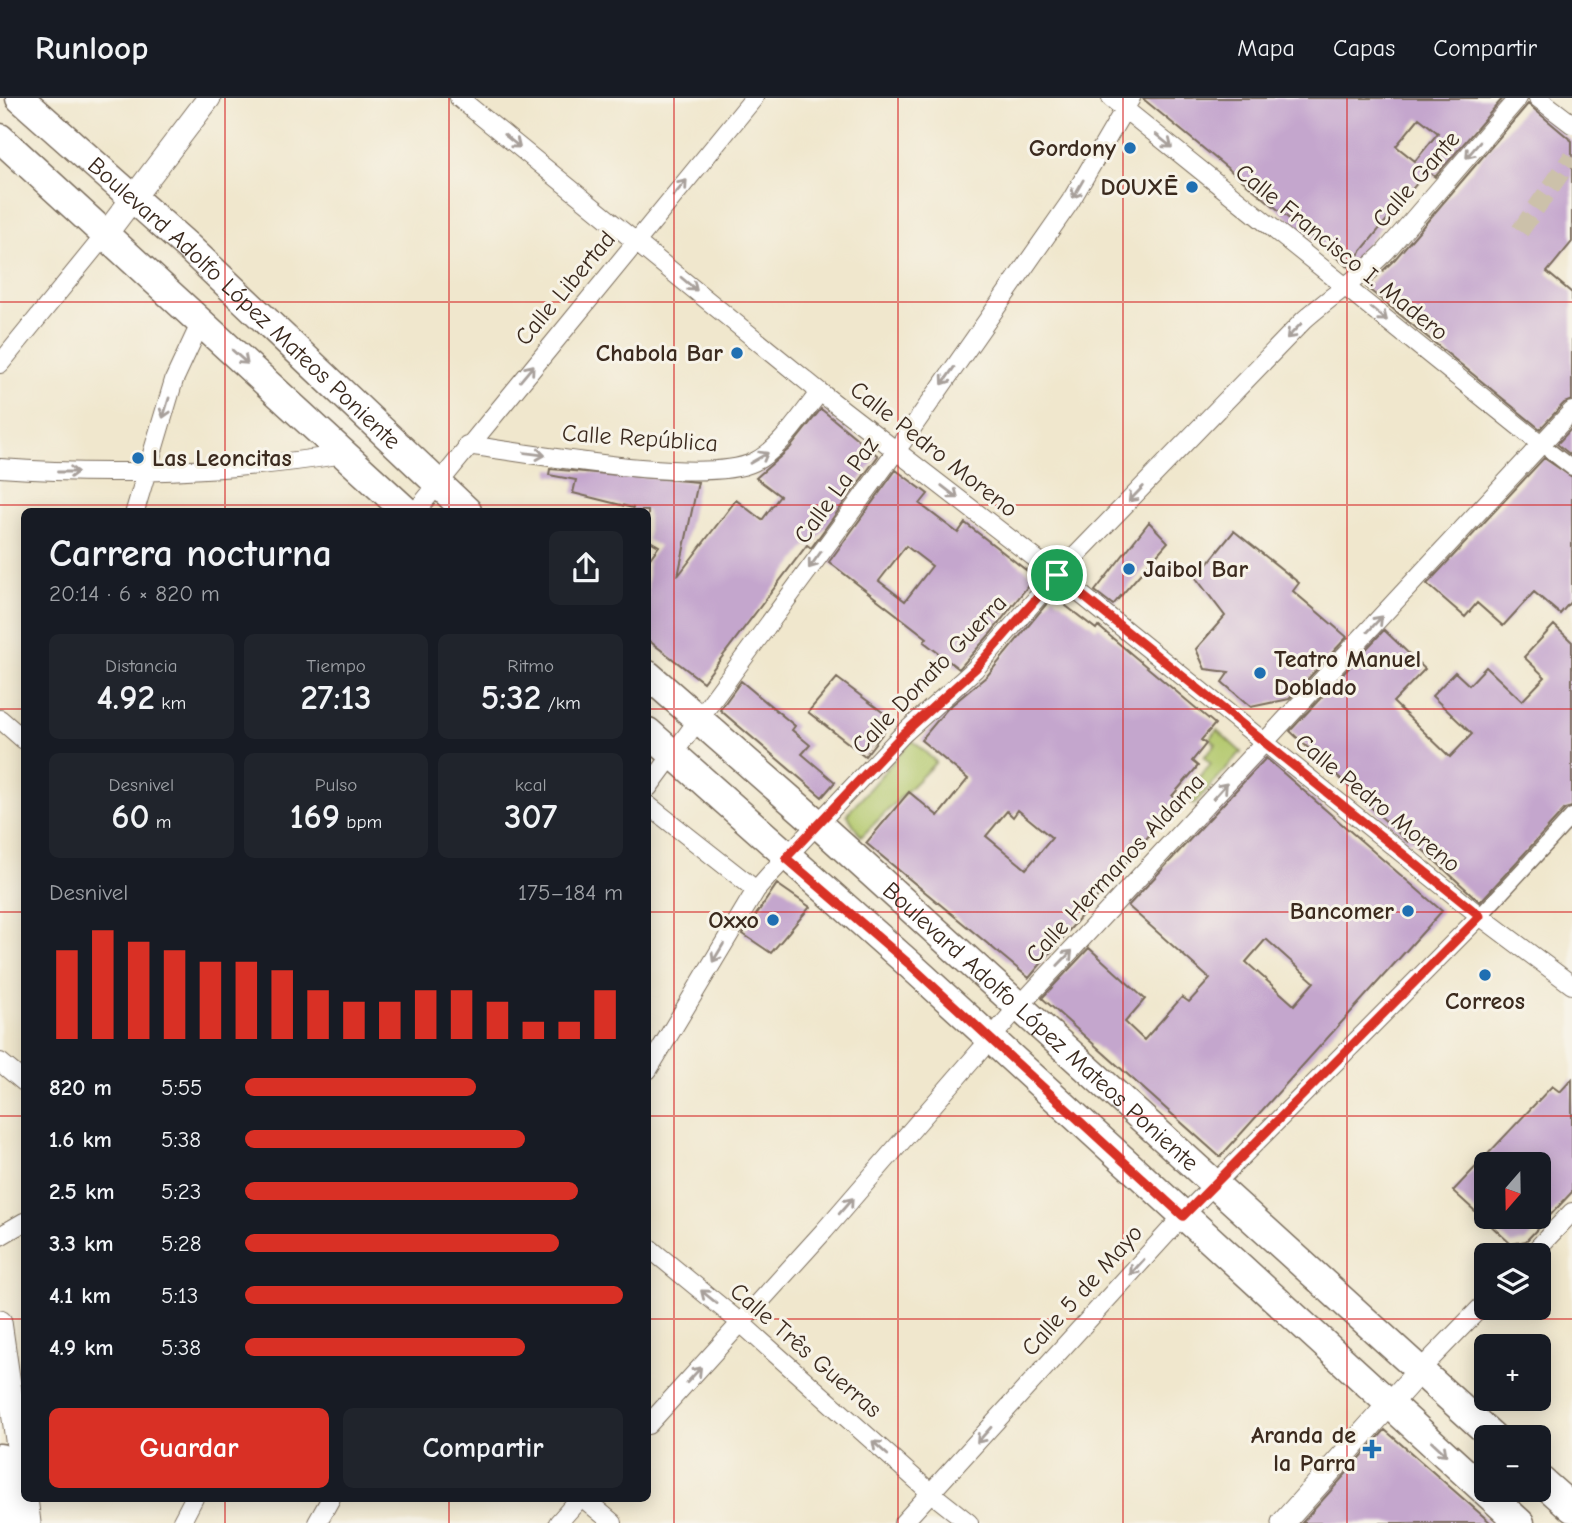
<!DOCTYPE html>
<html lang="es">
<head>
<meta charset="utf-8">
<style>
  :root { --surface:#171b24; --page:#20242c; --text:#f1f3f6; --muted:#9ea1a6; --line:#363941; --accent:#d93025 }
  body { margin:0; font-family:"Comic Neue",sans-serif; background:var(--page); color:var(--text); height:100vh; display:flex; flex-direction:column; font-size:26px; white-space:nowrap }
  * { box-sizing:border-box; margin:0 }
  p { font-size:23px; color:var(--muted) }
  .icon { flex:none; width:38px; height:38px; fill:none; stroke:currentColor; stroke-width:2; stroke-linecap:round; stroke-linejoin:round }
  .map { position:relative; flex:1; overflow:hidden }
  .panel { position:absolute; left:21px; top:410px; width:630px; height:994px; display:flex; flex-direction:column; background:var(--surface); border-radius:10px; box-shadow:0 4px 18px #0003 }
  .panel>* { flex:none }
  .needle { width:46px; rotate:200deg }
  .tools { position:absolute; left:1474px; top:1054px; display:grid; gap:14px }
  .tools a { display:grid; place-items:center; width:77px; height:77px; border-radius:10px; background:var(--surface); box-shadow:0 4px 18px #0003; font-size:35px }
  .pin { position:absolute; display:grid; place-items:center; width:60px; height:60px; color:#fff; margin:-30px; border:4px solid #fff; border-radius:50%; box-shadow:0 2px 7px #0007 }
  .round { display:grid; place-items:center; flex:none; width:74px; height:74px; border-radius:10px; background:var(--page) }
  .summary { display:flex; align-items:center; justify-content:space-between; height:119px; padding:0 28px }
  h1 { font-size:38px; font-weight:800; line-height:52px }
  .stats { display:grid; grid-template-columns:repeat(3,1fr); gap:10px; height:119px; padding:7px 28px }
  .stats div { display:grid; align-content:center; border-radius:10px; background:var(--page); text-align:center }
  .stats b { font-size:35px; font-weight:800 }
  .stats small { font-size:19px; font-weight:400 }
  .stats p { font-size:19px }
  .chart { height:196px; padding:14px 28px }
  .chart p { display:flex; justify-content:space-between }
  .chart svg { width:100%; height:126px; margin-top:7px; stroke:var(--accent); stroke-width:6 }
  .cta { display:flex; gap:14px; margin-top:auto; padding:14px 28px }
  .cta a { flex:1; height:80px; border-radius:10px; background:var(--accent); color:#fff; font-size:28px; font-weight:800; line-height:80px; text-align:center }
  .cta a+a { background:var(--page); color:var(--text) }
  ul { padding:0 28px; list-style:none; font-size:23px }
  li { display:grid; grid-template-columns:112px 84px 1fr; align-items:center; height:52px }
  li i { height:18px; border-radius:9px; background:var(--accent) }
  header { display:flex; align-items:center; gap:42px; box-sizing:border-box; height:98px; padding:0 35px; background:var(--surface); border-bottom:2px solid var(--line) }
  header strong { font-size:33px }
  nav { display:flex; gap:38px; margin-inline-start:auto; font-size:24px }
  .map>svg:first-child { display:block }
  .green { fill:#b2c86c; stroke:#767945; stroke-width:2 }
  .building { fill:#c4a6cd; fill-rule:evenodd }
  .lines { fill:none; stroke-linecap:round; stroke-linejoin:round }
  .minor-tunnel { stroke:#ccc1aa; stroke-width:18; stroke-dasharray:18 9; stroke-linecap:butt }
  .pedestrian-casing { stroke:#7a6c5b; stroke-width:17 }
  .minor-casing { stroke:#7a6c5b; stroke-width:20 }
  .tertiary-casing { stroke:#7a6c5b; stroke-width:25 }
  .primary-casing { stroke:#7a6c5b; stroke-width:31 }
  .pedestrian { stroke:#fff; stroke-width:14 }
  .minor { stroke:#fff; stroke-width:18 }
  .tertiary { stroke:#fff; stroke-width:23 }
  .primary { stroke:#fff; stroke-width:28 }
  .oneway { stroke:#a79f9a }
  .route-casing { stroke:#fff; stroke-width:14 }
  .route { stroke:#d93025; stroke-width:9 }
  .grid { fill:none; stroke:#d62828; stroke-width:2; stroke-opacity:0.55 }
  .poi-dot { fill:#1f6fb2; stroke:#f7f3e8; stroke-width:2.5 }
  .labels { text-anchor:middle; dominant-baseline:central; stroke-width:6; stroke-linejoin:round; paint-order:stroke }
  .poi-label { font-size:24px; font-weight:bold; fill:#3b2a1e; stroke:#f7f3e8; text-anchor:end }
  .street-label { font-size:24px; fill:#3b2a1e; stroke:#f7f3e8 }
</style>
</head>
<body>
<header>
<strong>Runloop</strong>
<nav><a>Mapa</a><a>Capas</a><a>Compartir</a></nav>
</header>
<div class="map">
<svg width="1572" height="1425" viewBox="0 0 1572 1425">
  <rect width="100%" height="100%" fill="#f7f3e8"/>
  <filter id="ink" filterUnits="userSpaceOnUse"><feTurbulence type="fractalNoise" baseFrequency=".0143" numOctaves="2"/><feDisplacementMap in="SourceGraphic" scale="14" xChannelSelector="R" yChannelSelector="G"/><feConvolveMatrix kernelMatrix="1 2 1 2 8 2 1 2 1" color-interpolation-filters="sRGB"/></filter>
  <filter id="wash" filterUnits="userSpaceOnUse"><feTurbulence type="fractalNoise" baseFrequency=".00686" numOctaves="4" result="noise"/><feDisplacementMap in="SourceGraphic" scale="28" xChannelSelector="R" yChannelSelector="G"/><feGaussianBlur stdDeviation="1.57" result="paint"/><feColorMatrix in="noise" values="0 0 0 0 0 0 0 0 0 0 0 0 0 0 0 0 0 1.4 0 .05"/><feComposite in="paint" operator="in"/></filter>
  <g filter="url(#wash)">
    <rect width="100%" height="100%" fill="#f0e7cd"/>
    <path class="green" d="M1217,632L1241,654L1194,706L1183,697L1211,666L1204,659L1216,646L1210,640Z
      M912,642L936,664L861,739L847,716Z"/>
    <g id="blocks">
      <path class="building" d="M1142,0H1503L1435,79L1427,73L1348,169ZM1419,20L1438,35L1415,63L1396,48Z
        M1528,6L1572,43V144L1547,174L1572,195V302L1564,305L1540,331L1366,189L1395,161Z
        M821,311L878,358L811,450L807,447L703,584L648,542V463L659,448L648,442V413H632L633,410L573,395L576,382L549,377L550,371L698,384L678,478L736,402L762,422L780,398L756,380L790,350Z
        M1572,330V358L1557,346Z
        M1544,360L1572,379V502L1560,516L1534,494L1503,528L1477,505L1465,519L1427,486Z
        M896,372L928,396L920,406L958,435L965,425L1035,479L991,535L959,571L924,544L927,540L829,464ZM906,448L932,468L905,503L879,483Z
        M1149,424L1168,444L1113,507L1095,493Z
        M1234,433L1299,485L1293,493L1347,539L1289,601L1251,609L1222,584L1229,574L1205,571L1196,551L1225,518L1196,480Z
        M1053,498L1096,531L1098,528L1215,626L1201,642L1206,646L1192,663L1198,668L1172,698L1178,703L1029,880L866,745L909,694L938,718L968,681L921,642L947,611L987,578ZM1018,712L1052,740L1026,771L986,738L1007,713L1013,719Z
        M1554,527L1572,544V709L1565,711L1480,804L1411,741L1408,744L1290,633L1384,532L1425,571L1393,604L1450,659L1472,636L1432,598L1455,574L1469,587L1486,569L1522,603L1545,579L1524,559Z
        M837,580L893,622L865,658L808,614Z
        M741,583L795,628L792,632L810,647L802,656L835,684L822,699L720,612Z
        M1266,660L1442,813L1220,1059L1042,900L1089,850L1145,901L1125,924L1144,942L1182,899L1189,904L1210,881L1128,808ZM1266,841L1314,884L1294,907L1246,864Z
        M777,786L810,809L771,855L743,836Z
        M1572,981V1094L1526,1143L1511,1146L1453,1093L1552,988L1560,994ZM1486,1066H1538V1118H1486Z
        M1385,1332L1491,1425H1302Z"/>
    </g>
  </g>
  <g filter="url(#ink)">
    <use href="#blocks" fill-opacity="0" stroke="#7a6c5b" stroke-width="2"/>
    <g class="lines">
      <path class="minor-tunnel" d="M1520,133L1572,59"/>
      <defs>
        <path id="pedestrian" d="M1542,347L1572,370
          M1480,818L1572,718"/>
        <path id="minor" d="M459,0L820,294L1057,477L1480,818L1572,887
          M1111,0L1542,347
          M1538,0L1572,26
          M0,266L105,137
          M467,347C528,355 705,388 754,364C781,351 801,317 820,294
          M0,370C110,378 235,374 344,356
          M135,413L174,282L201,224
          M416,413L754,0
          M0,621L24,642
          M648,690L896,353L1070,104L1131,0
          M648,707L756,792
          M0,964L24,984
          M648,972L756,792L772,774L903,636L975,571L1057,477L1304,222C1331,198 1361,179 1386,153L1518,0
          M0,1138L24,1124
          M648,1149L742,1226L931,1395L969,1425
          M1531,1157L1572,1114
          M1420,1272L1486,1204
          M648,1327L824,1133L1012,916L1572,313
          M583,1400L613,1425
          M181,1425L194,1400
          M317,1425L331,1400
          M558,1425L580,1400
          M903,1425L1183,1118L1480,818"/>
        <path id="tertiary" d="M105,137L209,0
          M0,1224L24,1390
          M26,1400L29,1425
          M1283,1425L1420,1272"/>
        <g id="primary">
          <path id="s1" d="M20,0L187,148L467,413"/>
          <path d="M0,40L406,413"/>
          <path id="s2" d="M648,577L819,727L1493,1339"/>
          <path d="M648,634L908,865L1520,1425"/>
          <path d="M0,1360L7,1425"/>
          <path d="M1538,1380L1572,1410"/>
        </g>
      </defs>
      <use href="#pedestrian" class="pedestrian-casing"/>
      <use href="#minor" class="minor-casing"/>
      <use href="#tertiary" class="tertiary-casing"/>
      <use href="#primary" class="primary-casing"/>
      <use href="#pedestrian" class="pedestrian"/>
      <use href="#minor" class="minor"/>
      <use href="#tertiary" class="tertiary"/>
      <use href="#primary" class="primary"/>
    </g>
    <defs><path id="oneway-shaft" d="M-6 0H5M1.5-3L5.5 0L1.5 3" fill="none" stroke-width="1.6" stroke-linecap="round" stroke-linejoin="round" transform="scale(1.75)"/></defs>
    <g class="oneway">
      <use href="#oneway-shaft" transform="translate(512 43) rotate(39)"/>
      <use href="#oneway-shaft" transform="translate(1164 43) rotate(39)"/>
      <use href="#oneway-shaft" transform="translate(1473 52) rotate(131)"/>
      <use href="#oneway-shaft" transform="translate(680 90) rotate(-50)"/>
      <use href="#oneway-shaft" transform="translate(1078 91) rotate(120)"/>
      <use href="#oneway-shaft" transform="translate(689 186) rotate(40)"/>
      <use href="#oneway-shaft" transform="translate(1379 216) rotate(39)"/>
      <use href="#oneway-shaft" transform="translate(1294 233) rotate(134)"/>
      <use href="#oneway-shaft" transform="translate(240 259) rotate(42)"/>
      <use href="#oneway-shaft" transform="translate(527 275) rotate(-50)"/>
      <use href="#oneway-shaft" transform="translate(948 278) rotate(125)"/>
      <use href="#oneway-shaft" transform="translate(166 310) rotate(107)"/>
      <use href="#oneway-shaft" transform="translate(535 356) rotate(7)"/>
      <use href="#oneway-shaft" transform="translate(759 360) rotate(-30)"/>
      <use href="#oneway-shaft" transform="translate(68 374)"/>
      <use href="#oneway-shaft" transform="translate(950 394) rotate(38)"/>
      <use href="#oneway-shaft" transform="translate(1136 396) rotate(134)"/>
      <use href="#oneway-shaft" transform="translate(815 462) rotate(126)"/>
      <use href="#oneway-shaft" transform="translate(1375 526) rotate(-47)"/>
      <use href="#oneway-shaft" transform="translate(1220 693) rotate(-48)"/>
      <use href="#oneway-shaft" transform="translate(718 855) rotate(121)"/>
      <use href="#oneway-shaft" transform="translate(1065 860) rotate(-46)"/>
      <use href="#oneway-shaft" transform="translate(846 1108) rotate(-49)"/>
      <use href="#oneway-shaft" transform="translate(1137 1169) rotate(132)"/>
      <use href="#oneway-shaft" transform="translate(709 1199) rotate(-141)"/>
      <use href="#oneway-shaft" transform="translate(694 1277) rotate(-47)"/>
      <use href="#oneway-shaft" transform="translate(984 1337) rotate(132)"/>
      <use href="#oneway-shaft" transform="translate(880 1350) rotate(-138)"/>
      <use href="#oneway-shaft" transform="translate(1439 1350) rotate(43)"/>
    </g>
  </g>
  <g class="lines" filter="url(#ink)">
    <defs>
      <path id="route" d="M1057,477L1480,818L1183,1118L908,865L786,760L903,636L975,571Z"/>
    </defs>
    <use href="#route" class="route-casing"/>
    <use href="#route" class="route"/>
  </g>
  <path class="grid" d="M225,0V413M449,0V413M674,0V1425M898,0V1425M1123,0V1425M1347,0V1425M0,204H1572M0,407H1572M0,611H24M648,611H1572M0,814H24M648,814H1572M0,1018H24M648,1018H1572M0,1221H24M648,1221H1572M225,1400V1425M449,1400V1425"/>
  <g class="poi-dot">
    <circle cx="1130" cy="50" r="7"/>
    <circle cx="1192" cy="89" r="7"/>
    <circle cx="737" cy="255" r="7"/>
    <circle cx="138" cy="360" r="7"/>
    <circle cx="1129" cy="471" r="7"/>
    <circle cx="1260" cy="575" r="7"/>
    <circle cx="1408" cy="813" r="7"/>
    <circle cx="773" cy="822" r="7"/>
    <circle cx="1485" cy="877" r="7"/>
    <path d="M1368.5 1340.5h7v7h7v7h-7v7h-7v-7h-7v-7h7z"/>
  </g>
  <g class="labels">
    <g class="poi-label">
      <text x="1116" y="50">Gordony</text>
      <text x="1178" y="89">DOUXĒ</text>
      <text x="723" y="255">Chabola Bar</text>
      <text x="152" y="360" text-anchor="start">Las Leoncitas</text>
      <text x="1143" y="471" text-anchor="start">Jaibol Bar</text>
      <text x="1274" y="561" text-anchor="start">Teatro Manuel<tspan x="1274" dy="28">Doblado</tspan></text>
      <text x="1394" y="813">Bancomer</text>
      <text x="759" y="822">Oxxo</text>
      <text x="1485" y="903" text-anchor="middle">Correos</text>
      <text x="1356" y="1337">Aranda de<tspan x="1356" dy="28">la Parra</tspan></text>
    </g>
    <g class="street-label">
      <text transform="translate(1416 81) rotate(-49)">Calle Gante</text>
      <text transform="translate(1342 154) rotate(39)">Calle Francisco I. Madero</text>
      <text transform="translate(565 190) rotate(-50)">Calle Libertad</text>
      <text stroke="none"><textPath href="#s1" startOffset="304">Boulevard Adolfo López Mateos Poniente</textPath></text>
      <text transform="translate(640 340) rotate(4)">Calle República</text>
      <text transform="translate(934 351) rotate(38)">Calle Pedro Moreno</text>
      <text transform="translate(836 392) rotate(-54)">Calle La Paz</text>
      <text transform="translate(929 576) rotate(-46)">Calle Donato Guerra</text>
      <text transform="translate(1378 705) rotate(39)">Calle Pedro Moreno</text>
      <text transform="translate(1115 770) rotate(-47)">Calle Hermanos Aldama</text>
      <text stroke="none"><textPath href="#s2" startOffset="527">Boulevard Adolfo López Mateos Poniente</textPath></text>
      <text transform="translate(1082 1192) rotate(-48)">Calle 5 de Mayo</text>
      <text transform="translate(806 1252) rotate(41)">Calle Três Guerras</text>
    </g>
  </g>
</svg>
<div class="tools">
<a><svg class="needle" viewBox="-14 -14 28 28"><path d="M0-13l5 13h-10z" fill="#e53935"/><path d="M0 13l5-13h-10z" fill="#9ea1a6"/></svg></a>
<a><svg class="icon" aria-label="layers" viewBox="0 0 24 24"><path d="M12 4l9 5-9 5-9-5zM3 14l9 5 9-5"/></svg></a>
<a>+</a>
<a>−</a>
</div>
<div class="pin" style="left:1057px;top:477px;background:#1e9e55"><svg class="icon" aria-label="arrive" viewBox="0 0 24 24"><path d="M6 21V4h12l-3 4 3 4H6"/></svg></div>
<section class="panel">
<div class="summary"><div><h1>Carrera nocturna</h1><p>20:14 · 6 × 820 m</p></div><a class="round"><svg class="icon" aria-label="share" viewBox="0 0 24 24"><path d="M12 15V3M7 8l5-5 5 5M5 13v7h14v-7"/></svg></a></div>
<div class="stats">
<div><p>Distancia</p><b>4.92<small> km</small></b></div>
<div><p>Tiempo</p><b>27:13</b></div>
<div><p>Ritmo</p><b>5:32<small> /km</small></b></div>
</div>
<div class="stats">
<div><p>Desnivel</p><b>60<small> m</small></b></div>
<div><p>Pulso</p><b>169<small> bpm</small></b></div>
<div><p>kcal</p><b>307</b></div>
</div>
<div class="chart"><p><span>Desnivel</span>175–184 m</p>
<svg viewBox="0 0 160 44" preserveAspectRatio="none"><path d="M5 44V13M15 44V6M25 44V10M35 44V13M45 44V17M55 44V17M65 44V20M75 44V27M85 44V31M95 44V31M105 44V27M115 44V27M125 44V31M135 44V38M145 44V38M155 44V27"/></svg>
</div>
<ul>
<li><b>820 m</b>5:55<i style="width:61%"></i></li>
<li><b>1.6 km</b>5:38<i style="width:74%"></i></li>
<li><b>2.5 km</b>5:23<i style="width:88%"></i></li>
<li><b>3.3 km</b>5:28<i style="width:83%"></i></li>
<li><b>4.1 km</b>5:13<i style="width:100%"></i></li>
<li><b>4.9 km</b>5:38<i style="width:74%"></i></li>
</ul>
<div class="cta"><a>Guardar</a><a>Compartir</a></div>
</section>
</div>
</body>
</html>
